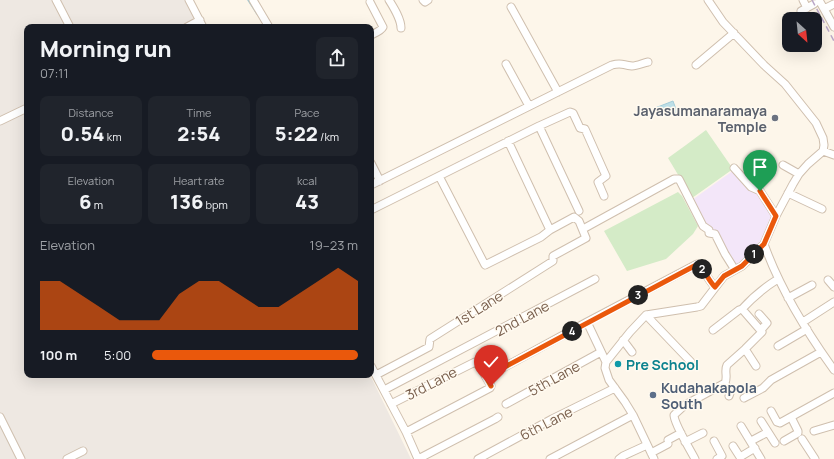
<!DOCTYPE html>
<html lang="en">
<head>
<meta charset="utf-8">
<style>
  :root { --surface:#171b24; --page:#20242c; --text:#f1f3f6; --muted:#9ea1a6; --accent:#ea580c }
  body { margin:0; font-family:Manrope,sans-serif; background:var(--page); color:var(--text); height:100vh; display:flex; flex-direction:column; font-size:15px; white-space:nowrap }
  * { box-sizing:border-box; margin:0 }
  p { font-size:13px; color:var(--muted) }
  .icon { flex:none; width:22px; height:22px; fill:none; stroke:currentColor; stroke-width:2; stroke-linecap:round; stroke-linejoin:round }
  .map { position:relative; flex:1; overflow:hidden }
  .panel { position:absolute; left:24px; top:24px; width:350px; height:354px; display:flex; flex-direction:column; background:var(--surface); border-radius:8px; box-shadow:0 4px 16px #0002 }
  .panel>* { flex:none }
  .needle { width:26px; rotate:153deg }
  .fabs { position:absolute; left:782px; top:12px; display:grid; gap:8px }
  .fabs a { display:grid; place-items:center; width:40px; height:40px; border-radius:8px; background:var(--surface); box-shadow:0 4px 16px #0002; font-size:20px }
  .pin { position:absolute; display:grid; place-items:center; width:34px; height:34px; color:#fff; margin:-41px -17px; border-radius:50% 50% 50% 0; rotate:-45deg; box-shadow:0 0 4px #0007 }
  .pin .icon { rotate:45deg }
  .km { position:absolute; width:20px; height:20px; margin:-10px; border-radius:50%; background:#222; color:#fff; font-size:11px; line-height:20px; text-align:center }
  .round { display:grid; place-items:center; flex:none; width:42px; height:42px; border-radius:8px; background:var(--page) }
  .headline { display:flex; align-items:center; justify-content:space-between; height:68px; padding:0 16px }
  h1 { font-size:22px; font-weight:800; line-height:30px }
  .stats { display:grid; grid-template-columns:repeat(3,1fr); gap:6px; height:68px; padding:4px 16px }
  .stats div { display:grid; align-content:center; border-radius:8px; background:var(--page); text-align:center }
  .stats b { font-size:20px; font-weight:800 }
  .stats small { font-size:11px; font-weight:400 }
  .stats p { font-size:11px }
  .chart { height:112px; padding:8px 16px }
  .chart p { display:flex; justify-content:space-between }
  .chart svg { width:100%; height:72px; margin-top:4px; fill:var(--accent); opacity:.7 }
  ul { padding:0 16px; list-style:none; font-size:13px }
  li { display:grid; grid-template-columns:64px 48px 1fr; align-items:center; height:30px }
  li i { height:10px; border-radius:5px; background:var(--accent) }
  .map>svg:first-child { display:block }
  .industrial { fill:#eee8e2 }
  .education { fill:#f3e6f9 }
  .green { fill:#d4ebc7 }
  .water { fill:#bddfe7; stroke:#a4cdd9 }
  .lines { fill:none; stroke-linecap:round; stroke-linejoin:round }
  .stream { stroke:#a4cdd9; stroke-width:1.5 }
  .minor-casing { stroke:#cfbfae; stroke-width:9 }
  .minor { stroke:#fff; stroke-width:7 }
  .rail { stroke:#baa7c8; stroke-width:1.5; stroke-dasharray:6 4; stroke-linecap:butt }
  .route-casing { stroke:#fff; stroke-width:8 }
  .route { stroke:#ea580c; stroke-width:5 }
  .worship-dot { fill:#6b7280; stroke:#fffaf0; stroke-width:1.5 }
  .culture-dot { fill:#0f9aa8; stroke:#fffaf0; stroke-width:1.5 }
  .service-dot { fill:#5c6f8a; stroke:#fffaf0; stroke-width:1.5 }
  .labels { text-anchor:middle; dominant-baseline:central; stroke-width:3; stroke-linejoin:round; paint-order:stroke }
  .worship-label { font-size:14px; font-weight:bold; fill:#5b616d; stroke:#fffaf0; text-anchor:end }
  .street-label { font-size:14px; fill:#785e4c; stroke:#fffaf0 }
  .culture-label { font-size:14px; font-weight:bold; fill:#0d838f; stroke:#fffaf0; text-anchor:start }
  .service-label { font-size:14px; font-weight:bold; fill:#4e5e75; stroke:#fffaf0; text-anchor:start }
</style>
</head>
<body>
<div class="map">
<svg width="834" height="459" viewBox="0 0 834 459">
  <rect width="100%" height="100%" fill="#fdf6ea"/>
  <path class="industrial" d="M0,0H185L198,27H27V375H370L411,459H0Z"/>
  <path class="education" d="M734,170L758,192L774,215L761,241L741,264L736,267L711,230L704,223L692,200Z"/>
  <path class="green" d="M706,130L733,169L692,198L668,158L686,145Z
    M678,192L682,196L698,226L693,234L666,259L627,271L604,231Z"/>
  <path class="water" d="M673,101L677,112L657,116L655,108Z"/>
  <g class="lines">
    <path class="stream" d="M248,0L257,14"/>
    <defs>
      <path id="minor" d="M56,0L70,27
        M189,0L203,27
        M253,0L269,27
        M389,0C394,8 401,19 401,28
        M423,0L425,2L428,0
        M803,0L807,8
        M819,0L824,9L834,4
        M370,2L383,27C381,31 375,33 371,35
        M511,7L558,92
        M824,9L834,27
        M801,11L814,4
        M187,27L200,20
        M506,64L529,106
        M696,65L734,33
        M0,121L27,108
        M539,126L579,211
        M508,141L550,230
        M823,151L834,155
        M371,163L380,181
        M783,165L799,174
        M734,168L751,187L760,191L776,216
        M371,185L612,65C622,62 622,65 632,66C637,66 643,63 648,62
        M788,193L822,209
        M371,210L539,126L570,112L573,113L580,128L585,129L606,176L598,182L604,196
        M583,229L674,179H679L703,226L709,230V233L715,234L725,254L735,270
        M764,244C780,289 806,331 834,370
        M828,280L834,287
        M788,298L812,285
        M759,314L767,323L761,330
        M646,315L691,362
        M803,322L834,302
        M713,330L739,310L742,309
        M623,340L632,352
        M778,346L807,329
        M745,349L756,366
        M606,362L587,322L697,264C704,269 708,280 715,287
        M371,366L406,432L418,459
        M376,375L429,347L430,339L553,261V256L586,238L579,221L574,217L550,230L541,237L485,265L439,176
        M725,383L730,393L729,396
        M384,390L595,279
        M744,398L763,388L771,380L821,352
        M391,404L475,362H477L486,377
        M506,404L601,352
        M771,411L777,422L780,423L834,393
        M0,417L21,459
        M761,421L768,432
        M741,426L761,459
        M814,431L834,425
        M406,432L490,388L491,386L486,377L587,322
        M802,439L815,459
        M668,440L681,433
        M714,441L722,456L717,459
        M751,441L768,432L775,443
        M784,441L798,433V431L791,417
        M685,442L703,433
        M733,446L740,457L755,448
        M651,453L668,444
        M67,459L83,451
        M418,459L495,419L498,417
        M478,459L552,419L615,388
        M550,459L633,415
        M619,459L623,456L647,445
        M654,459L633,415L625,402L609,380L605,368L606,362L630,332L646,315L697,307L701,306L724,276L742,266L764,244L776,216L793,184L799,174L808,164L823,151L824,145L823,138L816,123L785,84L764,65L723,22L708,0
        M695,459C690,449 674,424 674,415L685,405L725,383C728,377 724,371 727,365L745,349L762,332L742,309C753,297 765,287 778,279"/>
    </defs>
    <use href="#minor" class="minor-casing"/>
    <use href="#minor" class="minor"/>
    <path class="rail" d="M812,0L834,41"/>
  </g>
  <g class="lines">
    <defs>
      <path id="route" d="M491,386L486,377L698,264C705,270 708,280 715,287L724,276L742,266L764,244L776,216L760,191"/>
    </defs>
    <use href="#route" class="route-casing"/>
    <use href="#route" class="route"/>
  </g>
  <circle class="worship-dot" cx="775" cy="118" r="4"/>
  <circle class="culture-dot" cx="618" cy="364" r="4"/>
  <circle class="service-dot" cx="653" cy="395" r="4"/>
  <g class="labels">
    <g class="worship-label">
      <text x="767" y="110">Jayasumanaramaya<tspan x="767" dy="16">Temple</tspan></text>
    </g>
    <g class="street-label">
      <text transform="translate(479 308) rotate(-32)">1st Lane</text>
      <text transform="translate(522 318) rotate(-28)">2nd Lane</text>
      <text transform="translate(554 378) rotate(-29)">5th Lane</text>
      <text transform="translate(431 383) rotate(-27)">3rd Lane</text>
      <text transform="translate(546 423) rotate(-27)">6th Lane</text>
    </g>
    <g class="culture-label">
      <text x="626" y="364">Pre School</text>
    </g>
    <g class="service-label">
      <text x="661" y="387">Kudahakapola<tspan x="661" dy="16">South</tspan></text>
    </g>
  </g>
</svg>
<div class="fabs">
<a><svg class="needle" viewBox="-14 -14 28 28"><path d="M0-13l5 13h-10z" fill="#e53935"/><path d="M0 13l5-13h-10z" fill="#9ea1a6"/></svg></a>
</div>
<div class="pin" style="left:760px;top:191px;background:#1e9e55"><svg class="icon" aria-label="arrive" viewBox="0 0 24 24"><path d="M6 21V4h12l-3 4 3 4H6"/></svg></div>
<div class="pin" style="left:491px;top:386px;background:#d93025"><svg class="icon" aria-label="check" viewBox="0 0 24 24"><path d="M5 12l5 5 9-10"/></svg></div>
<b class="km" style="left:754px;top:254px">1</b>
<b class="km" style="left:702px;top:269px">2</b>
<b class="km" style="left:638px;top:295px">3</b>
<b class="km" style="left:572px;top:331px">4</b>
<section class="panel">
<div class="headline"><div><h1>Morning run</h1><p>07:11</p></div><a class="round"><svg class="icon" aria-label="share" viewBox="0 0 24 24"><path d="M12 15V3M7 8l5-5 5 5M5 13v7h14v-7"/></svg></a></div>
<div class="stats">
<div><p>Distance</p><b>0.54<small> km</small></b></div>
<div><p>Time</p><b>2:54</b></div>
<div><p>Pace</p><b>5:22<small> /km</small></b></div>
</div>
<div class="stats">
<div><p>Elevation</p><b>6<small> m</small></b></div>
<div><p>Heart rate</p><b>136<small> bpm</small></b></div>
<div><p>kcal</p><b>43</b></div>
</div>
<div class="chart"><p><span>Elevation</span>19–23 m</p>
<svg viewBox="0 0 160 44" preserveAspectRatio="none"><path d="M0 44V14L10 14L20 22L30 30L40 38L50 38L60 38L70 22L80 14L90 14L100 22L110 30L120 30L130 22L140 14L150 6L160 14V44z"/></svg>
</div>
<ul>
<li><b>100 m</b>5:00<i style="width:100%"></i></li>
</ul>
</section>
</div>
</body>
</html>
